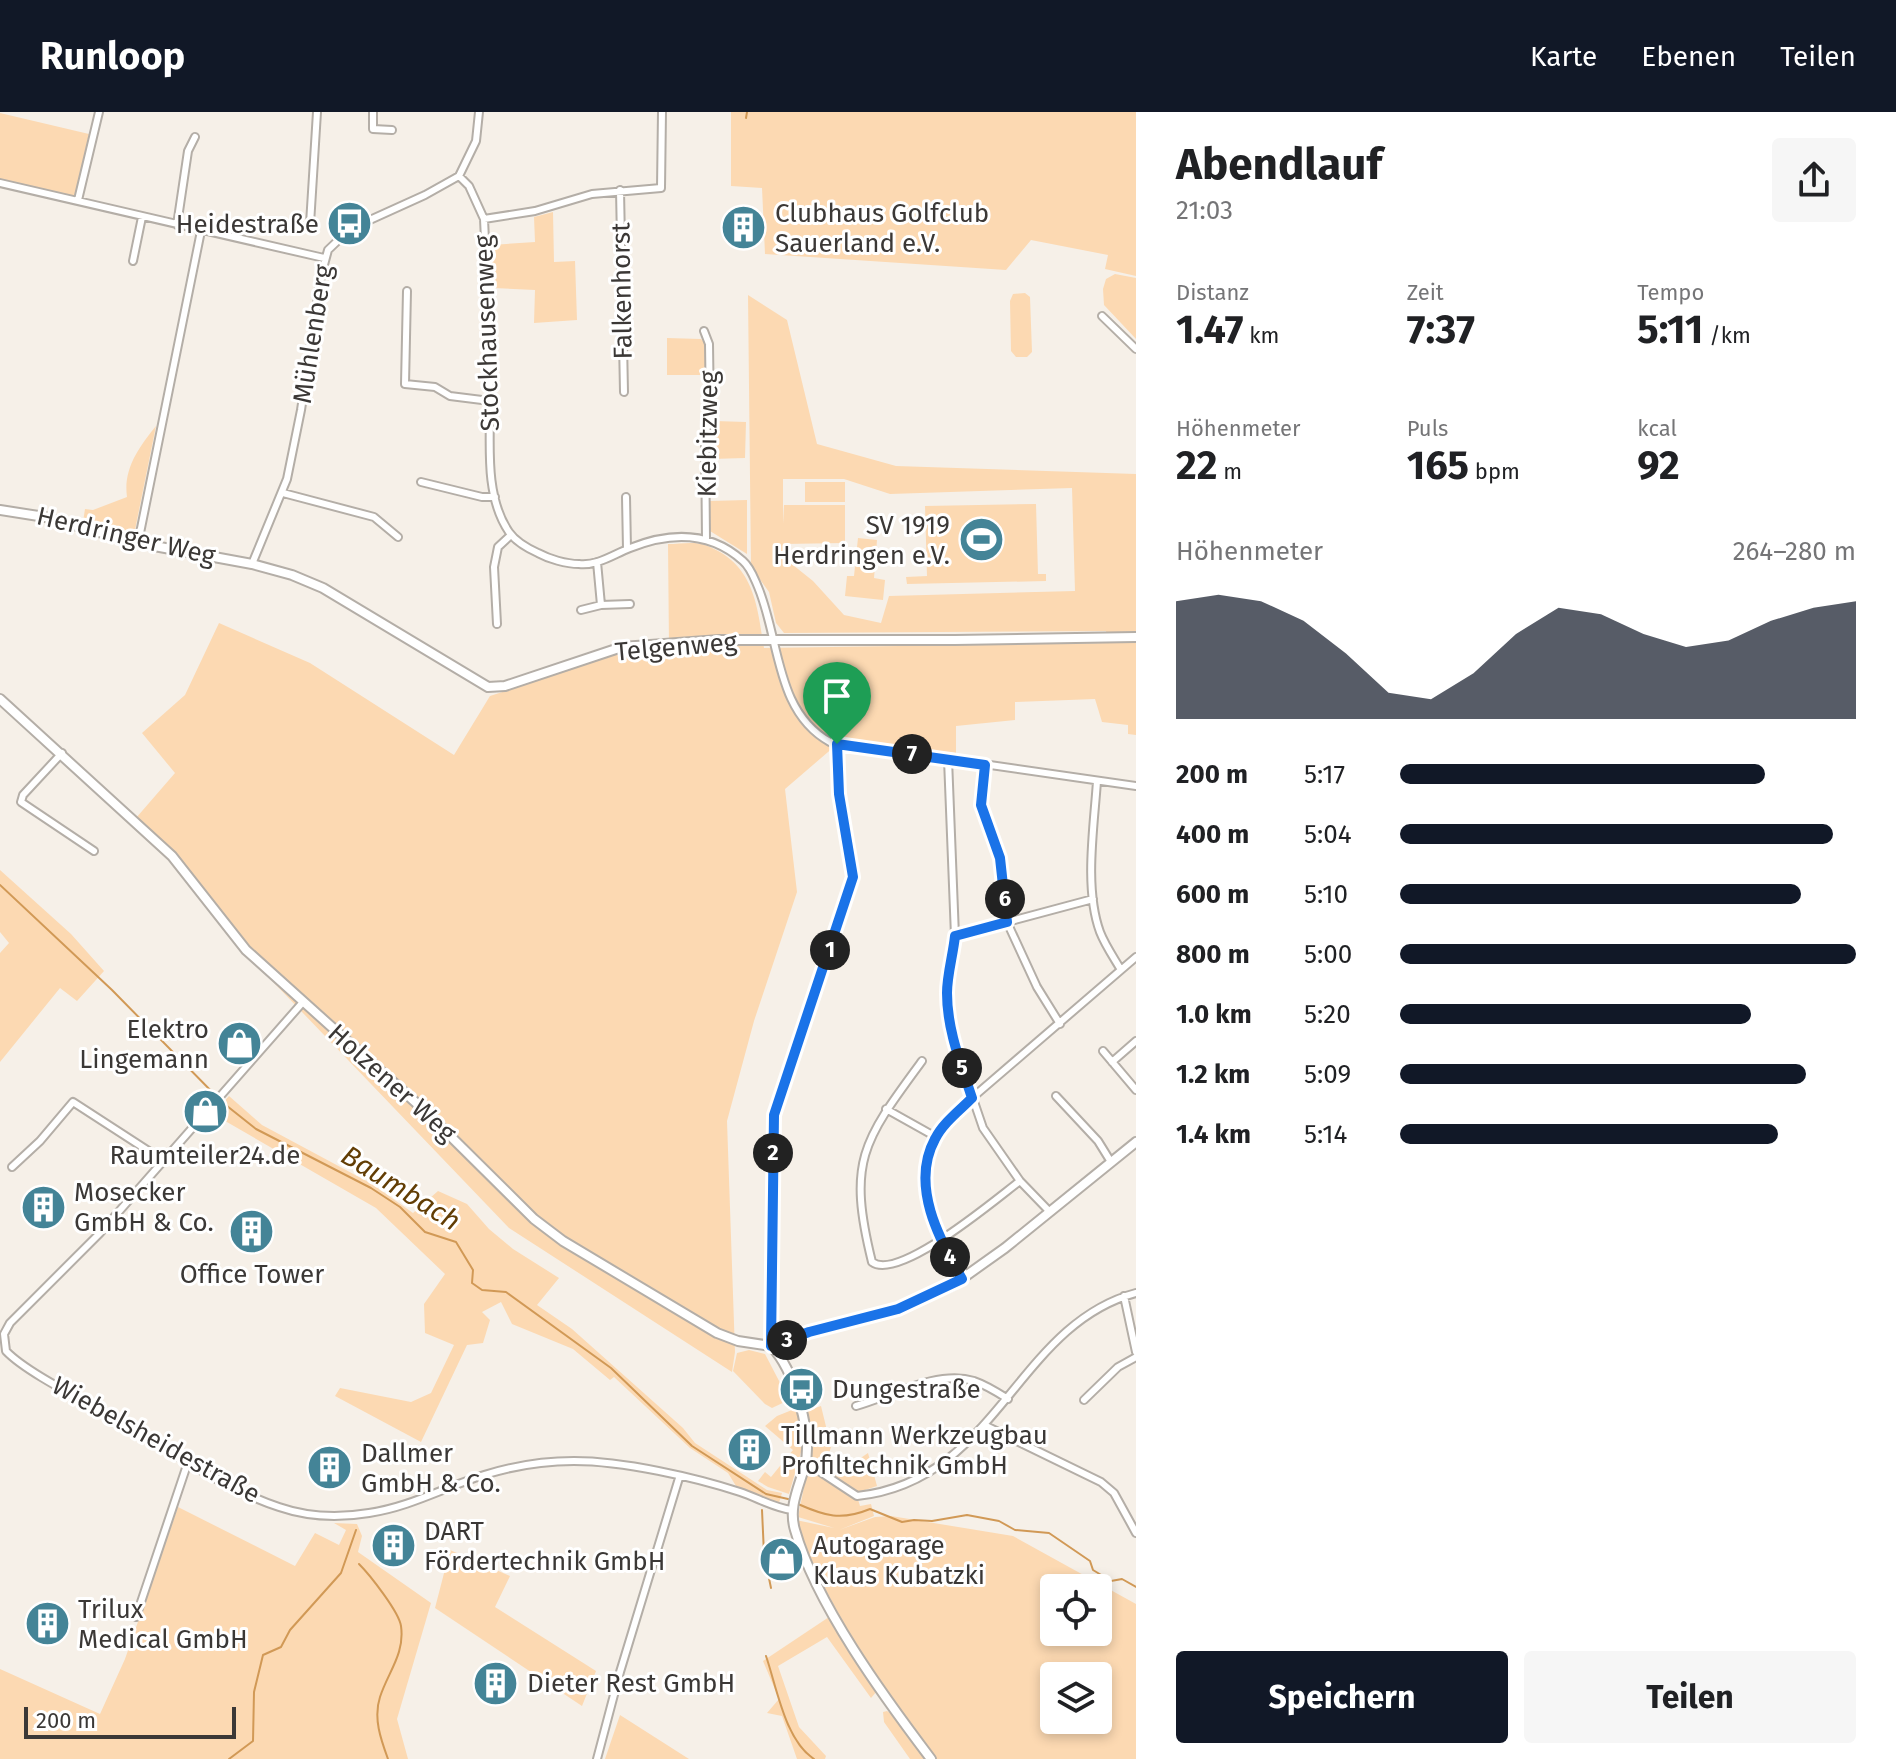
<!DOCTYPE html>
<html lang="de">
<head>
<meta charset="utf-8">
<style>
  :root { --surface:#fff; --page:#f6f6f6; --text:#202124; --muted:#757577; --accent:#111827 }
  body { margin:0; font-family:"Fira Sans",sans-serif; background:var(--page); color:var(--text); height:100vh; display:flex; flex-direction:column; font-size:30px; white-space:nowrap }
  * { box-sizing:border-box; margin:0 }
  p { font-size:26px; color:var(--muted) }
  .icon { flex:none; width:44px; height:44px; fill:none; stroke:currentColor; stroke-width:2; stroke-linecap:round; stroke-linejoin:round }
  .map { position:relative; flex:1; overflow:hidden }
  .details { display:flex; flex-direction:column; background:var(--surface); width:760px }
  .details>* { flex:none }
  .fabs { position:absolute; left:1040px; top:1462px; display:grid; gap:16px }
  .fabs a { display:grid; place-items:center; width:72px; height:72px; border-radius:8px; background:var(--surface); box-shadow:0 4px 12px #0003; font-size:40px }
  .scale { position:absolute; left:24px; bottom:20px; width:212px; box-sizing:border-box; padding-left:8px; border:4px solid #3b3836; border-top:0; font-size:22px; line-height:28px; white-space:nowrap; color:#3b3836; -webkit-text-stroke:6px #fff; paint-order:stroke }
  .pin { position:absolute; display:grid; place-items:center; width:68px; height:68px; color:#fff; margin:-82px -34px; border-radius:50% 50% 50% 0; rotate:-45deg; box-shadow:0 0 8px #0007 }
  .pin .icon { rotate:45deg }
  .km { position:absolute; width:40px; height:40px; margin:-20px; border-radius:50%; background:#222; color:#fff; font-size:22px; line-height:40px; text-align:center }
  .round { display:grid; place-items:center; flex:none; width:84px; height:84px; border-radius:8px; background:var(--page) }
  .headline { display:flex; align-items:center; justify-content:space-between; height:136px; padding:0 40px }
  h1 { font-size:44px; font-weight:700; line-height:60px }
  .figures { display:grid; grid-template-columns:repeat(3,1fr); gap:12px; height:136px; padding:8px 40px }
  .figures div { display:grid; align-content:center }
  .figures b { font-size:40px; font-weight:700 }
  .figures small { font-size:22px; font-weight:400 }
  .figures p { font-size:22px }
  .chart { height:224px; padding:16px 40px }
  .chart p { display:flex; justify-content:space-between }
  .chart svg { width:100%; height:144px; margin-top:8px; fill:var(--accent); opacity:.7 }
  .primary-button { display:flex; gap:16px; margin-top:auto; padding:16px 40px }
  .primary-button a { flex:1; height:92px; border-radius:8px; background:var(--accent); color:#fff; font-size:32px; font-weight:700; line-height:92px; text-align:center }
  .primary-button a+a { background:var(--page); color:var(--text) }
  ul { padding:0 40px; list-style:none; font-size:26px }
  li { display:grid; grid-template-columns:128px 96px 1fr; align-items:center; height:60px }
  li i { height:20px; border-radius:10px; background:var(--accent) }
  header { display:flex; align-items:center; gap:48px; box-sizing:border-box; height:112px; padding:0 40px; background:var(--accent); color:#fff }
  header strong { font-size:38px }
  nav { display:flex; gap:44px; margin-inline-start:auto; font-size:28px }
  main { display:flex; flex:1; min-height:0 }
  .map>svg:first-child { display:block }
  .green { fill:#fcd9b2; fill-rule:evenodd }
  .lines { fill:none; stroke-linecap:round; stroke-linejoin:round }
  .stream { stroke:#d19956; stroke-width:2 }
  .street-casing { stroke:#b4aea7; stroke-width:10 }
  .secondary-casing { stroke:#b4aea7; stroke-width:12 }
  .street { stroke:#fff; stroke-width:6 }
  .secondary { stroke:#fff; stroke-width:8 }
  .route-casing { stroke:#fff; stroke-width:16 }
  .route { stroke:#1a73e8; stroke-width:10 }
  .labels { text-anchor:middle; dominant-baseline:central; stroke-width:6; stroke-linejoin:round; paint-order:stroke }
  .poi-label { font-size:26px; fill:#3b3836; stroke:#fff; text-anchor:start }
  .street-label { font-size:26px; fill:#3b3836; stroke:#fff }
  .water-label { font-size:28px; font-style:italic; fill:#623d04; stroke:#fff }
</style>
</head>
<body>
<header>
<strong>Runloop</strong>
<nav><a>Karte</a><a>Ebenen</a><a>Teilen</a></nav>
</header>
<main>
<div class="map">
<svg width="1136" height="1647" viewBox="0 0 1136 1647">
  <rect width="100%" height="100%" fill="#f6f0e8"/>
  <path class="green" d="M731,0H1136V164L1105,157L1108,143L1031,128L1006,158L765,142L762,76L731,74Z
    M0,1L89,22L75,84L0,68Z
    M553,100L554,150L575,149L577,208L534,211L535,178L494,176L491,133L535,130L534,105Z
    M1115,162L1136,166V227L1104,193L1103,177L1106,167Z
    M1025,181L1030,185L1032,240L1027,245H1016L1011,239L1010,189L1013,182Z
    M748,183L787,208L817,332L896,354L1136,362V623L1128,622V613L1102,610L1095,587L1015,590V608L956,614V641L842,628L785,677L797,780L754,909L727,1009L735,1240L732,1260L509,1116L233,828L136,706L175,661L142,621L185,583L219,511L310,551L454,643L490,584L617,542L669,535L668,432C679,432 695,429 705,433C754,451 757,492 764,536L1107,531L1106,519L784,521L776,511L769,480L751,455ZM783,367H844L890,382L1072,376L1075,479L889,484L881,511L844,503L813,469L783,445V432L845,431V393H784L783,412Z
    M667,226L701,227L706,232L705,263H667Z
    M715,309L746,310L745,346L712,347L710,326Z
    M156,314L135,418L127,424L83,410L85,397L93,398L127,385C123,357 139,335 156,314Z
    M805,370H845V390H805Z
    M747,388V442L710,419V389Z
    M1036,392L1038,462H1046V469L907,472L906,465L927,464L925,394Z
    M858,426L877,428L874,466L885,468L883,488L845,484L847,464H854Z
    M0,758L71,822L104,859L77,889L60,876L0,950V841L9,831L0,820Z
    M229,984L262,1013L372,1072L413,1101L438,1079L467,1092L489,1117L513,1137L559,1166L537,1193L572,1217L683,1316L695,1331L767,1378L782,1381L779,1391L736,1374L728,1361L690,1336L614,1265L610,1268L573,1237L512,1212L501,1190L482,1200L490,1208L483,1231L467,1233L421,1330L335,1284L340,1276L411,1290L431,1281L454,1233L425,1221L424,1192L445,1162L376,1096L213,1002Z
    M749,1238L765,1242L789,1288L772,1296L765,1292L733,1259L737,1241Z
    M821,1294L831,1335L822,1364L828,1368L868,1341L877,1374L856,1381L860,1394L871,1392L874,1404L839,1418L875,1405L891,1404L1013,1424L1136,1492V1647H937L934,1645C879,1570 826,1495 796,1408L834,1416L798,1405L814,1325L806,1299ZM1054,1476H1098V1520H1054ZM1054,1564H1098V1608H1054Z
    M797,1296L803,1333L789,1382L768,1375L758,1369L765,1360L771,1365L793,1338L765,1314L777,1304Z
    M178,1395L295,1454L315,1421L339,1433L346,1418L334,1411L357,1412L362,1424L358,1440L431,1491L397,1607L408,1647H0V1557L100,1602L125,1547Z
    M450,1438L510,1464L495,1495L596,1559L582,1594L435,1496Z
    M829,1505L877,1579L871,1586L827,1525L778,1554L799,1615L826,1644L825,1647H797L782,1604L767,1601L779,1587L763,1549Z
    M887,1599L893,1603L926,1647H910L884,1610L883,1600Z
    M620,1603L689,1647H605Z"/>
  <g class="lines">
    <path class="stream" d="M746,6L747,0
      M0,773L112,878L222,990L256,1017L371,1076L400,1095L425,1120L456,1130L473,1158L472,1171L482,1178L506,1180L611,1256L692,1334L766,1382L788,1387
      M798,1392C825,1404 841,1409 870,1397L902,1410L914,1408L932,1409L967,1403L999,1409L1015,1418L1049,1421L1090,1449L1093,1458L1111,1469L1122,1467L1136,1475
      M762,1398L764,1442L771,1476
      M359,1452C370,1463 399,1500 401,1514C405,1542 388,1560 380,1585C373,1606 381,1628 388,1647
      M766,1544C777,1576 785,1628 814,1647
      M229,1647L253,1629L254,1580L263,1543L281,1535L290,1518L341,1461L356,1418"/>
    <defs>
      <path id="street" d="M373,0V17L392,18
        M459,64L469,74L484,107C487,165 488,224 490,283C491,326 483,382 509,420C516,430 527,436 538,441C549,447 566,452 579,452C598,454 614,442 630,436C670,420 710,419 743,449C751,456 754,466 758,475C780,527 775,600 830,630L1136,674
        M0,71L324,146
        M620,78L624,280
        M78,88L99,0
        M484,107L535,99L592,82L661,76L662,0
        M310,112L317,0
        M177,113L188,39L195,25
        M133,149L142,105
        M407,179L405,272L435,275L450,284L490,289
        M1102,204L1136,237
        M704,219L709,232L710,302L705,324L706,427
        M421,370L482,385H495
        M283,381L374,405L398,425
        M626,385L627,437
        M138,431L201,119
        M597,450L601,493
        M252,452L287,367L301,298L321,164L328,138L350,117L425,83L459,64L476,29L479,0
        M581,498L601,493L630,492
        M497,512L494,455L498,435L511,423
        M62,641L23,683L21,690L94,739
        M948,647L955,824L947,879L952,925L983,1016L1020,1069L1049,1099
        M985,653L981,693L1000,746L1007,810L1037,875L1060,912
        M1097,669C1094,715 1084,776 1100,820C1105,833 1114,846 1121,858
        M955,824L1093,787
        M303,890L100,1121L10,1211L4,1222L6,1239C26,1260 81,1287 109,1303C164,1334 218,1375 279,1395C308,1405 339,1406 369,1401C410,1395 445,1375 484,1363C513,1354 544,1349 574,1349C623,1349 694,1365 740,1380C758,1386 774,1396 792,1398
        M1103,939L1136,978
        M922,949C863,1029 847,1049 872,1150C899,1170 997,1086 1020,1069
        M1112,950L1136,929
        M1056,984L1098,1029L1111,1050
        M886,997L936,1025
        M12,1055L40,1029L73,990L164,1049
        M962,1167L941,1129L929,1090L925,1050L936,1025L972,986L1136,845
        M1124,1184L1136,1240
        M771,1234L774,1003L853,765L839,682L837,632
        M1084,1288L1118,1255L1136,1245
        M856,1294C891,1284 937,1258 974,1269C986,1273 997,1280 1008,1287
        M986,1314L1101,1370L1114,1381L1136,1421
        M805,1353L819,1359L857,1384C998,1369 1016,1213 1136,1181
        M136,1505L188,1350
        M597,1647L620,1560L679,1366"/>
      <path id="secondary" d="M0,398L45,405L138,431L252,452L292,463L323,476L488,575L505,574L622,535L720,528H955L1136,525
        M0,587L172,744L246,838L423,997L534,1107L563,1129L717,1221L738,1229L771,1234
        M771,1234C794,1257 813,1322 805,1353C799,1375 788,1395 795,1418C816,1492 884,1585 931,1647
        M771,1234L809,1220L898,1197L953,1173L1005,1136L1136,1030"/>
    </defs>
    <use href="#street" class="street-casing"/>
    <use href="#secondary" class="secondary-casing"/>
    <use href="#street" class="street"/>
    <use href="#secondary" class="secondary"/>
  </g>
  <g class="lines">
    <defs>
      <path id="route" d="M837,632L985,653L981,693L1000,746L1007,810L955,824C953,843 947,863 947,881C947,918 961,952 972,986C959,999 943,1011 935,1027C910,1073 939,1127 962,1167L898,1197L809,1220L771,1234L774,1003L853,765L839,682Z"/>
    </defs>
    <use href="#route" class="route-casing"/>
    <use href="#route" class="route"/>
  </g>
  <defs>
    <symbol id="bus-disc" viewBox="-11 -11 22 22"><circle r="9.5" fill="#448497" stroke="#fff"/><path d="M-5-6H5V4H4V6H2V4H-2V6H-4V4H-5ZM-3.5-4V0h7V-4ZM-3.5 1.2v1.5H-2V1.2ZM2 1.2v1.5H3.5V1.2Z" fill="#fff"/></symbol>
    <symbol id="building-disc" viewBox="-11 -11 22 22"><circle r="9.5" fill="#448497" stroke="#fff"/><path d="M-4-6H4V6H1V3H-1V6H-4ZM-2.5-4.3h1.7v1.8h-1.7ZM.8-4.3h1.7v1.8H.8ZM-2.5-1h1.7V.8h-1.7ZM.8-1h1.7V.8H.8Z" fill="#fff"/></symbol>
    <symbol id="stadium-disc" viewBox="-11 -11 22 22"><circle r="9.5" fill="#448497" stroke="#fff"/><path d="M0-5a6.5 5 0 1 0 0 10a6.5 5 0 1 0 0-10ZM-3.5-1.8h7v3.6h-7Z" fill="#fff"/></symbol>
    <symbol id="shop-disc" viewBox="-11 -11 22 22"><circle r="9.5" fill="#448497" stroke="#fff"/><path d="M-5-2.5h2.3a2.7 3.5 0 0 1 5.4 0H5L5.5 6h-11ZM-1.5-2.5h3a1.5 2.3 0 0 0-3 0Z" fill="#fff"/></symbol>
  </defs>
  <g fill-rule="evenodd">
    <use href="#bus-disc" x="324" y="86" width="51" height="51"/>
    <use href="#building-disc" x="718" y="90" width="51" height="51"/>
    <use href="#stadium-disc" x="956" y="402" width="51" height="51"/>
    <use href="#shop-disc" x="214" y="906" width="51" height="51"/>
    <use href="#shop-disc" x="180" y="974" width="51" height="51"/>
    <use href="#building-disc" x="18" y="1070" width="51" height="51"/>
    <use href="#building-disc" x="226" y="1094" width="51" height="51"/>
    <use href="#bus-disc" x="776" y="1252" width="51" height="51"/>
    <use href="#building-disc" x="724" y="1312" width="51" height="51"/>
    <use href="#building-disc" x="304" y="1330" width="51" height="51"/>
    <use href="#building-disc" x="368" y="1408" width="51" height="51"/>
    <use href="#shop-disc" x="756" y="1422" width="51" height="51"/>
    <use href="#building-disc" x="22" y="1486" width="51" height="51"/>
    <use href="#building-disc" x="470" y="1546" width="51" height="51"/>
  </g>
  <g class="labels">
    <g class="poi-label">
      <text x="775" y="101">Clubhaus Golfclub<tspan x="775" dy="30">Sauerland e.V.</tspan></text>
      <text x="319" y="112" text-anchor="end">Heidestraße</text>
      <text x="950" y="413" text-anchor="end">SV 1919<tspan x="950" dy="30">Herdringen e.V.</tspan></text>
      <text x="209" y="917" text-anchor="end">Elektro<tspan x="209" dy="30">Lingemann</tspan></text>
      <text x="205" y="1043" text-anchor="middle">Raumteiler24.de</text>
      <text x="74" y="1080">Mosecker<tspan x="74" dy="30">GmbH &amp; Co.</tspan></text>
      <text x="252" y="1162" text-anchor="middle">Office Tower</text>
      <text x="832" y="1277">Dungestraße</text>
      <text x="781" y="1323">Tillmann Werkzeugbau<tspan x="781" dy="30">Profiltechnik GmbH</tspan></text>
      <text x="361" y="1341">Dallmer<tspan x="361" dy="30">GmbH &amp; Co.</tspan></text>
      <text x="424" y="1419">DART<tspan x="424" dy="30">Fördertechnik GmbH</tspan></text>
      <text x="813" y="1433">Autogarage<tspan x="813" dy="30">Klaus Kubatzki</tspan></text>
      <text x="78" y="1497">Trilux<tspan x="78" dy="30">Medical GmbH</tspan></text>
      <text x="527" y="1571">Dieter Rest GmbH</text>
    </g>
    <g class="street-label">
      <text transform="translate(622 179) rotate(-91)">Falkenhorst</text>
      <text transform="translate(487 221) rotate(-92)">Stockhausenweg</text>
      <text transform="translate(313 222) rotate(-81)">Mühlenberg</text>
      <text transform="translate(708 322) rotate(-89)">Kiebitzweg</text>
      <text transform="translate(126 424) rotate(13)">Herdringer Weg</text>
      <text transform="translate(676 535) rotate(-5)">Telgenweg</text>
      <text transform="translate(392 971) rotate(42)">Holzener Weg</text>
      <text transform="translate(156 1328) rotate(29)">Wiebelsheidestraße</text>
    </g>
    <g class="water-label">
      <text transform="translate(401 1076) rotate(32)">Baumbach</text>
    </g>
  </g>
</svg>
<div class="fabs">
<a><svg class="icon" aria-label="locate" viewBox="0 0 24 24"><circle cx="12" cy="12" r="6"/><path d="M12 2v4M12 18v4M2 12h4M18 12h4"/></svg></a>
<a><svg class="icon" aria-label="layers" viewBox="0 0 24 24"><path d="M12 4l9 5-9 5-9-5zM3 14l9 5 9-5"/></svg></a>
</div>
<div class="scale">200 m</div>
<div class="pin" style="left:837px;top:632px;background:#1e9e55"><svg class="icon" aria-label="arrive" viewBox="0 0 24 24"><path d="M6 21V4h12l-3 4 3 4H6"/></svg></div>
<b class="km" style="left:830px;top:838px">1</b>
<b class="km" style="left:773px;top:1041px">2</b>
<b class="km" style="left:787px;top:1228px">3</b>
<b class="km" style="left:950px;top:1145px">4</b>
<b class="km" style="left:962px;top:956px">5</b>
<b class="km" style="left:1005px;top:787px">6</b>
<b class="km" style="left:912px;top:642px">7</b>
</div>
<section class="details">
<div class="headline"><div><h1>Abendlauf</h1><p>21:03</p></div><a class="round"><svg class="icon" aria-label="share" viewBox="0 0 24 24"><path d="M12 15V3M7 8l5-5 5 5M5 13v7h14v-7"/></svg></a></div>
<div class="figures">
<div><p>Distanz</p><b>1.47<small> km</small></b></div>
<div><p>Zeit</p><b>7:37</b></div>
<div><p>Tempo</p><b>5:11<small> /km</small></b></div>
</div>
<div class="figures">
<div><p>Höhenmeter</p><b>22<small> m</small></b></div>
<div><p>Puls</p><b>165<small> bpm</small></b></div>
<div><p>kcal</p><b>92</b></div>
</div>
<div class="chart"><p><span>Höhenmeter</span>264–280 m</p>
<svg viewBox="0 0 160 44" preserveAspectRatio="none"><path d="M0 44V8L10 6L20 8L30 14L40 24L50 36L60 38L70 30L80 18L90 10L100 12L110 18L120 22L130 20L140 14L150 10L160 8V44z"/></svg>
</div>
<ul>
<li><b>200 m</b>5:17<i style="width:80%"></i></li>
<li><b>400 m</b>5:04<i style="width:95%"></i></li>
<li><b>600 m</b>5:10<i style="width:88%"></i></li>
<li><b>800 m</b>5:00<i style="width:100%"></i></li>
<li><b>1.0 km</b>5:20<i style="width:77%"></i></li>
<li><b>1.2 km</b>5:09<i style="width:89%"></i></li>
<li><b>1.4 km</b>5:14<i style="width:83%"></i></li>
</ul>
<div class="primary-button"><a>Speichern</a><a>Teilen</a></div>
</section>
</main>
</body>
</html>
